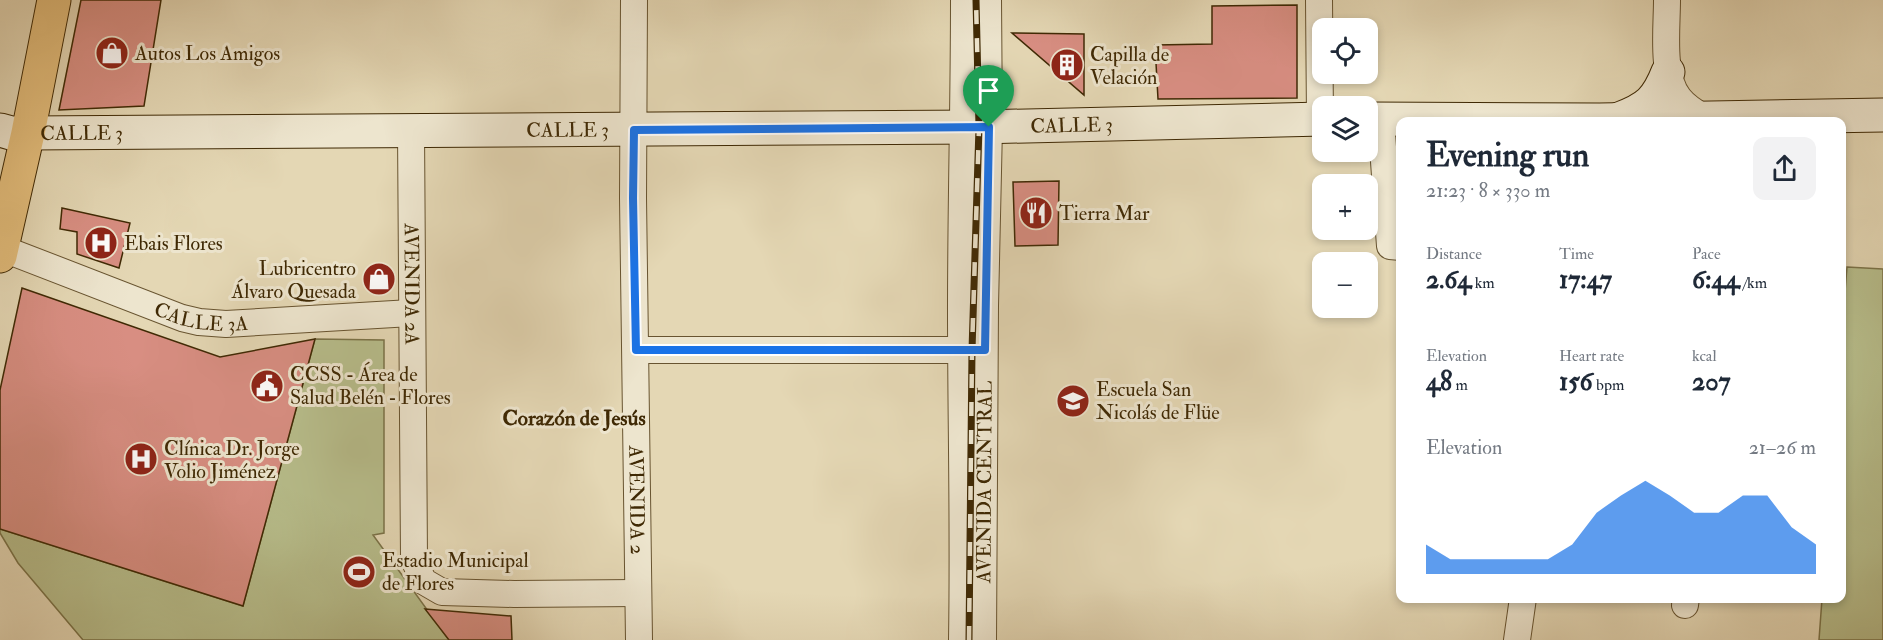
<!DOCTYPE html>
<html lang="en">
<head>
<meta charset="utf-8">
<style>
  :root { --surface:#fff; --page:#f2f2f3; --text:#1f2937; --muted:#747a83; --accent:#1a73e8 }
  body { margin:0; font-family:"IM FELL Double Pica",serif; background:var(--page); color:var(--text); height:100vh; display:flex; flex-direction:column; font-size:22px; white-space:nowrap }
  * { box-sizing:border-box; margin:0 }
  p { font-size:20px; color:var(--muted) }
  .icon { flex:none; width:33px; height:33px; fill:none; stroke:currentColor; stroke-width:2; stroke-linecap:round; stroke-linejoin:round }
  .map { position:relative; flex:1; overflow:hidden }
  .sheet { position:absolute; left:1396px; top:117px; width:450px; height:486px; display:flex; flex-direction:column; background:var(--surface); border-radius:12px; box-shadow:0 3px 9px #0003 }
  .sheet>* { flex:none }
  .fabs { position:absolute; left:1312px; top:18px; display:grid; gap:12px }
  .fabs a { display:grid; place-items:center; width:66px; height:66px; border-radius:12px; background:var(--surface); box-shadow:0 3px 9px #0003; font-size:30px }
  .pin { position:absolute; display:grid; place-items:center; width:51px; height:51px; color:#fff; margin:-62px -26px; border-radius:50% 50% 50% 0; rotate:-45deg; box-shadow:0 0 6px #0007 }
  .pin .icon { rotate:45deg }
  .round { display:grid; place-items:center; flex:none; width:63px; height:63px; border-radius:12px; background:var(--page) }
  .summary { display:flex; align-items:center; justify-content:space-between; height:102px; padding:0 30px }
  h1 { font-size:33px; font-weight:700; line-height:45px }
  .figures { display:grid; grid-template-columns:repeat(3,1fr); gap:9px; height:102px; padding:6px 30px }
  .figures div { display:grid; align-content:center }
  .figures b { font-size:26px; font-weight:700 }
  .figures small { font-size:16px; font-weight:400 }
  .figures p { font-size:16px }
  .chart { height:168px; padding:12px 30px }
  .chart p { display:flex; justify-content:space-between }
  .chart svg { width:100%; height:108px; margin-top:6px; fill:var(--accent); opacity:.7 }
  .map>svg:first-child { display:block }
  .green { fill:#b7bd8b; stroke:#7b7348; stroke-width:1.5 }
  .building { fill:#d88e82; stroke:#3f2904; stroke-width:1.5 }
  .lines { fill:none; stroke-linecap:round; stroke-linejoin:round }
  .street-casing { stroke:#685430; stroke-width:28 }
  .secondary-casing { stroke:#3f2904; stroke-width:35 }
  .primary-casing { stroke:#3f2904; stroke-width:35 }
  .street { stroke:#ede5ce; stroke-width:26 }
  .secondary { stroke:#ede5ce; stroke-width:33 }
  .primary { stroke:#e2bc7a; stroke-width:33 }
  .rail-casing { stroke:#3f2904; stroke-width:7 }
  .rail { stroke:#ede5ce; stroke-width:4.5; stroke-dasharray:14; stroke-linecap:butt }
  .route-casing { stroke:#fff; stroke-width:12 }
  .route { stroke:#1a73e8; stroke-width:8 }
  .labels { text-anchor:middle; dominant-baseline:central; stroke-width:6; stroke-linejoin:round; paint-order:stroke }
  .poi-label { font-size:20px; fill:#3f2904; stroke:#ede5ce; text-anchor:start }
  .street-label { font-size:20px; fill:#3f2904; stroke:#ede5ce }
  .neighbourhood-label { font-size:21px; font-weight:bold; fill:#3f2904; stroke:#ede5ce }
</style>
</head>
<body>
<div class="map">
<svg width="1883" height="640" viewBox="0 0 1883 640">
  <rect width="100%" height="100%" fill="#e4d7b4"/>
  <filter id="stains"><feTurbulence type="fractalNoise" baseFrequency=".00333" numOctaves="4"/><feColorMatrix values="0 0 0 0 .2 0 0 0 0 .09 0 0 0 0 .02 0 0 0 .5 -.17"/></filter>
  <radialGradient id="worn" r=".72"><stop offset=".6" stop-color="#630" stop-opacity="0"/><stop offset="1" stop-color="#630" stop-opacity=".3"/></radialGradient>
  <path class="green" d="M1847,267L1883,269V640H1819L1822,599L1842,598V328Z
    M315,339L384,340V533L373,535L449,640H83L18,563L0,533V529L243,606Z"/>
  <path class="building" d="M81,0H161L144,106L59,110Z
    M1297,5V98L1158,99L1155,45L1212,44V6Z
    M1012,33L1084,34V95Z
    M1059,181L1058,245L1015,246L1013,182Z
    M62,208L130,223L119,268L77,254V232L60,229Z
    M22,288L220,357L315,339L243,606L0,529V390Z
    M425,609L511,616L512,640H449Z"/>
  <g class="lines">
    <defs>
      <g id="street">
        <path id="s1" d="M634,0L633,198L639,640"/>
        <path d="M1319,0L1320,119"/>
        <path d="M1667,0C1667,28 1661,76 1679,98C1686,107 1696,113 1705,118"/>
        <path d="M1381,119L1390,246L1401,247"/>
        <path id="s2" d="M411,130L414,559L423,581L442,592L514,594L637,593"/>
        <path id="s3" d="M1,248L182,318L199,322L226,324L411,313"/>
        <path d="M636,350H978"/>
        <path d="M1685,605L1686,598"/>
        <path d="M962,640C964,529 961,419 961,309C961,206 964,103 964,0"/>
        <path id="s4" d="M983,640L985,306L989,127L988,0"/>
        <path d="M1517,640L1523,598"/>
      </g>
      <g id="secondary">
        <path d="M1368,119L1599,120L1883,115"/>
        <path d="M1619,119C1648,108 1657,100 1668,72"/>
        <path id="s5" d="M0,130L11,133H28L979,127L1323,119"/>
      </g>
      <path id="primary" d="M0,256L28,133L54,0"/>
    </defs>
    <use href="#street" class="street-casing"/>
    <use href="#secondary" class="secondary-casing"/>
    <use href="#primary" class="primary-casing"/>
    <use href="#street" class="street"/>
    <use href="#secondary" class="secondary"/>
    <use href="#primary" class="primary"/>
    <defs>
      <path id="rail" d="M969,640L972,350L979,127L976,0"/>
    </defs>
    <use href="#rail" class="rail-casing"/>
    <use href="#rail" class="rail"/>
  </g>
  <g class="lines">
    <defs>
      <path id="route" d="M989,127L985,350H636L633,198L634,130Z"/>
    </defs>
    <use href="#route" class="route-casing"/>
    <use href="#route" class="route"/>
  </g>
  <defs>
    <symbol id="shop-disc" viewBox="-11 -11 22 22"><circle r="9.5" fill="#8f2418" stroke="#ede5ce"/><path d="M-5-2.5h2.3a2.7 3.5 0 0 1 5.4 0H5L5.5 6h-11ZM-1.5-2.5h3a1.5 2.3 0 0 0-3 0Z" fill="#fff"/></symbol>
    <symbol id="building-disc" viewBox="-11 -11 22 22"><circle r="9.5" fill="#8f2418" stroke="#ede5ce"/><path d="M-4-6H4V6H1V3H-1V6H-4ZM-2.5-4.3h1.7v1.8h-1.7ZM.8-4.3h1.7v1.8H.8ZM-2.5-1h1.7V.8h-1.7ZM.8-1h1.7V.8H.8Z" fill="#fff"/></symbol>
    <symbol id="restaurant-disc" viewBox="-11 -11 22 22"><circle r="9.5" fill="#8f2418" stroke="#ede5ce"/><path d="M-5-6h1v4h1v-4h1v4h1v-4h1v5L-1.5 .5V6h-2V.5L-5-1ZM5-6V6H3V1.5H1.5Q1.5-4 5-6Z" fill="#fff"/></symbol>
    <symbol id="hospital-disc" viewBox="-11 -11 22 22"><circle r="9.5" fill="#8f2418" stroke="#ede5ce"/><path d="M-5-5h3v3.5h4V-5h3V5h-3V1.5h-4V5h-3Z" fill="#fff"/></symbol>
    <symbol id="civic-disc" viewBox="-11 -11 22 22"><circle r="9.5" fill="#8f2418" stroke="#ede5ce"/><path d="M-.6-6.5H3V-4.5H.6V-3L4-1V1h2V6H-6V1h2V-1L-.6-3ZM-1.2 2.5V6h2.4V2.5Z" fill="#fff"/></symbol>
    <symbol id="school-disc" viewBox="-11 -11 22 22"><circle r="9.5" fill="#8f2418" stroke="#ede5ce"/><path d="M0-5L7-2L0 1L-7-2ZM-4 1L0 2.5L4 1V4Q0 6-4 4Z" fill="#fff"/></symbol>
    <symbol id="stadium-disc" viewBox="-11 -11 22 22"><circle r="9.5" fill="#8f2418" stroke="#ede5ce"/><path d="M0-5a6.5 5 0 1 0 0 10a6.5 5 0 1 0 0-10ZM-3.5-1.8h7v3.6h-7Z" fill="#fff"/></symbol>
  </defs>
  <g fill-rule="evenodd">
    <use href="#shop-disc" x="93" y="34" width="38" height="38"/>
    <use href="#building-disc" x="1048" y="46" width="38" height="38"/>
    <use href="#restaurant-disc" x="1017" y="194" width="38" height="38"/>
    <use href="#hospital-disc" x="82" y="224" width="38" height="38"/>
    <use href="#shop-disc" x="360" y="260" width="38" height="38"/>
    <use href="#civic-disc" x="248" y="367" width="38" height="38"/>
    <use href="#school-disc" x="1054" y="382" width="38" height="38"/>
    <use href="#hospital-disc" x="122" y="440" width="38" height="38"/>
    <use href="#stadium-disc" x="340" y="553" width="38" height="38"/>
  </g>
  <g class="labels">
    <g class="poi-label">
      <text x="135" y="53">Autos Los Amigos</text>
      <text x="1090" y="54">Capilla de<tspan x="1090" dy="23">Velación</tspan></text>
      <text x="1059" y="213">Tierra Mar</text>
      <text x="124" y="243">Ebais Flores</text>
      <text x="356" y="268" text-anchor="end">Lubricentro<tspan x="356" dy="23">Álvaro Quesada</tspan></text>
      <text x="290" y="374">CCSS - Área de<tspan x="290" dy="23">Salud Belén - Flores</tspan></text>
      <text x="1096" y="389">Escuela San<tspan x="1096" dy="23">Nicolás de Flüe</tspan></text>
      <text x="164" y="448">Clínica Dr. Jorge<tspan x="164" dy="23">Volio Jiménez</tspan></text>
      <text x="382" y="560">Estadio Municipal<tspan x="382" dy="23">de Flores</tspan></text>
    </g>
    <g class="street-label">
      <text stroke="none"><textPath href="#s5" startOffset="1072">CALLE 3</textPath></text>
      <text stroke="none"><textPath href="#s5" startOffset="568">CALLE 3</textPath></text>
      <text stroke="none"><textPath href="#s5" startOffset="82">CALLE 3</textPath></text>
      <text stroke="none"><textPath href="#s2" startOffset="154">AVENIDA 2A</textPath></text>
      <text stroke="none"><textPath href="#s3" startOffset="213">CALLE 3A</textPath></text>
      <text stroke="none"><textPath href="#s4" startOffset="158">AVENIDA CENTRAL</textPath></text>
      <text stroke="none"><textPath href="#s1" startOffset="500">AVENIDA 2</textPath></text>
    </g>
    <g class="neighbourhood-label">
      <text x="574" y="418">Corazón de Jesús</text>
    </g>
  </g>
  <rect width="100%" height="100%" filter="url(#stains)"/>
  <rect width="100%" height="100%" fill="url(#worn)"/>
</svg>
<div class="fabs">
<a><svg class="icon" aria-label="locate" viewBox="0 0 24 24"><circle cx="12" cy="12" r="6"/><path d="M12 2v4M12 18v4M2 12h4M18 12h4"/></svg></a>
<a><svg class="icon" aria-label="layers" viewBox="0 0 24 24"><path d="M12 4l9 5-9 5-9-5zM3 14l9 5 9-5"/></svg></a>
<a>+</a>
<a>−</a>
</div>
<div class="pin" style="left:989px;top:127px;background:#1e9e55"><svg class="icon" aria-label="arrive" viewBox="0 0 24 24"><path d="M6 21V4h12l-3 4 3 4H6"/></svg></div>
<section class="sheet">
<div class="summary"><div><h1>Evening run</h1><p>21:23 · 8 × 330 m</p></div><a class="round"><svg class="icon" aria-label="share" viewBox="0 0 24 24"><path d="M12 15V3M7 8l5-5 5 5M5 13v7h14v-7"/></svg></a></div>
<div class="figures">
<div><p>Distance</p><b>2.64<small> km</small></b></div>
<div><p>Time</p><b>17:47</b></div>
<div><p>Pace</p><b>6:44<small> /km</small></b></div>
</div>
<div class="figures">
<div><p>Elevation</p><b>48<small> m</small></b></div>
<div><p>Heart rate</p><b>156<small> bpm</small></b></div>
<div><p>kcal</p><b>207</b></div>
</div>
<div class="chart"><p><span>Elevation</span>21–26 m</p>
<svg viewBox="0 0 160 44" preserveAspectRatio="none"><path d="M0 44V32L10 38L20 38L30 38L40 38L50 38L60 32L70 19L80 12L90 6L100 12L110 19L120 19L130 12L140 12L150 25L160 32V44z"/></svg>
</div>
</section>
</div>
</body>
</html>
